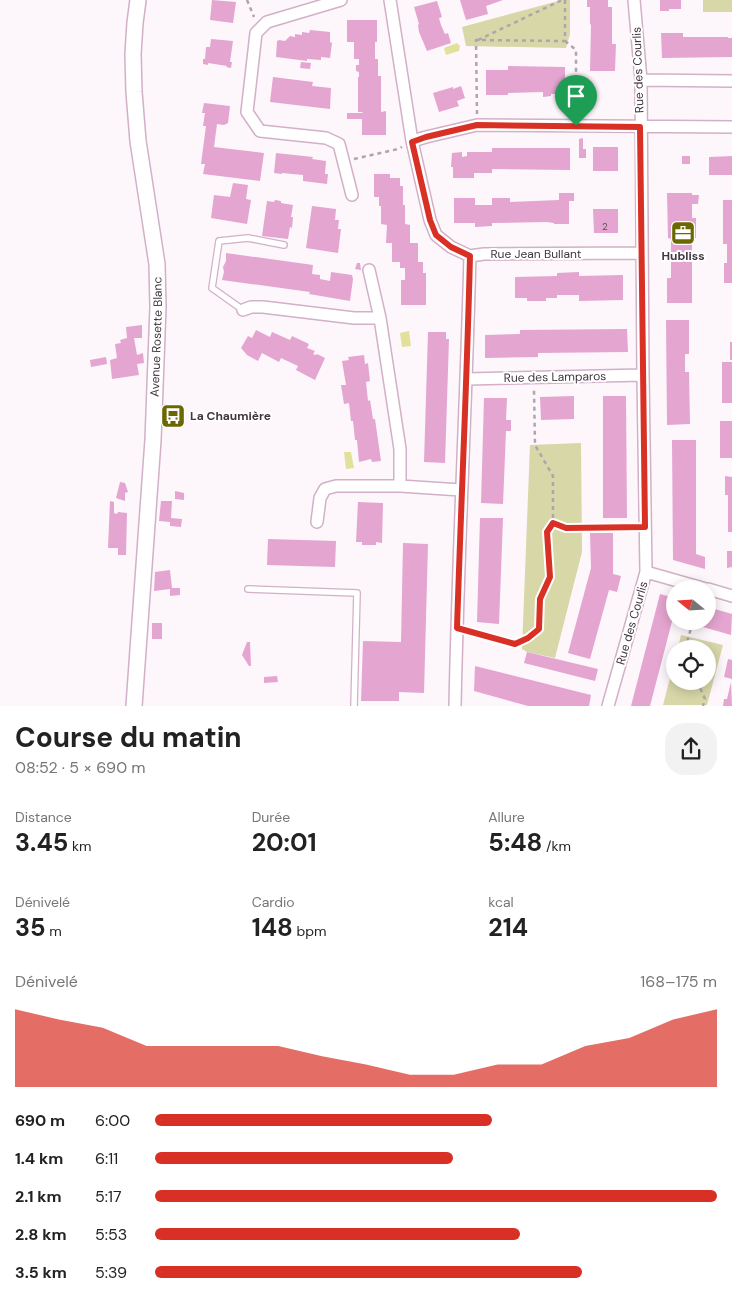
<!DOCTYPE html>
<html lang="fr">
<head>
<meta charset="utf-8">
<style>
  :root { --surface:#fff; --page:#f2f2f2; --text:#222; --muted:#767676; --accent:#d93025 }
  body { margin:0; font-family:"DM Sans",sans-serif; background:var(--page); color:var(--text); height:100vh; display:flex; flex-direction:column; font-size:19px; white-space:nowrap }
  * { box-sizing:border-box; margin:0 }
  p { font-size:16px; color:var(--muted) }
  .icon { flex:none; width:28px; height:28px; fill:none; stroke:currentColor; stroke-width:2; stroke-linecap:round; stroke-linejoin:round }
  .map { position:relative; height:706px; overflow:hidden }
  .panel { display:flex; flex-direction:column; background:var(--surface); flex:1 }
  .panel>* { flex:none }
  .needle { width:32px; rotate:288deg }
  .tools { position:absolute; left:666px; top:580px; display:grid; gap:10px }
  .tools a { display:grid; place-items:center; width:50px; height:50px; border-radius:50%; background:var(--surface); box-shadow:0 2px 12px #0003; font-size:25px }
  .pin { position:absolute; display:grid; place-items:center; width:42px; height:42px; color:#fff; margin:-51px -21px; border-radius:50% 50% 50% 0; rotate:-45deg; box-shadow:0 0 5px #0007 }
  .pin .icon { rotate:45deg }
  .round { display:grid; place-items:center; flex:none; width:52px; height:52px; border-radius:20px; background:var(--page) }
  .summary { display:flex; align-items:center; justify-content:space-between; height:85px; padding:0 15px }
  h1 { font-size:28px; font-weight:700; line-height:38px }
  .stats { display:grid; grid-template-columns:repeat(3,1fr); gap:8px; height:85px; padding:5px 15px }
  .stats div { display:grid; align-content:center }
  .stats b { font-size:25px; font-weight:700 }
  .stats small { font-size:14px; font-weight:400 }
  .stats p { font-size:14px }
  .chart { height:140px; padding:10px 15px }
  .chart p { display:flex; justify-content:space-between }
  .chart svg { width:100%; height:90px; margin-top:5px; fill:var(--accent); opacity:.7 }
  ul { padding:0 15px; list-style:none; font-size:16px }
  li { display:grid; grid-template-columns:80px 60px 1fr; align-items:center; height:38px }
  li i { height:12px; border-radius:6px; background:var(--accent) }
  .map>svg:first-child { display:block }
  .green { fill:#d7d7a8 }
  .water { fill:#e2e199 }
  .building { fill:#e4a5d0 }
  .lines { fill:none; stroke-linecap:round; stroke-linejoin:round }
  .lane-casing { stroke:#d2b0c7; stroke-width:8 }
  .street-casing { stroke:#d2b0c7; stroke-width:14 }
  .secondary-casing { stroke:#d2b0c7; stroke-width:18 }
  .path { stroke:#afa5ac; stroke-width:2.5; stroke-dasharray:4 4; stroke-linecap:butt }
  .lane { stroke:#fff; stroke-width:5.5 }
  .street { stroke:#fff; stroke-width:11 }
  .secondary { stroke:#fff; stroke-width:15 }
  .route-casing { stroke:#fff; stroke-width:10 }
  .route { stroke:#d93025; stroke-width:6 }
  .labels { text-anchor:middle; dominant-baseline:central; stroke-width:4; stroke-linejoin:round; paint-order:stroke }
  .number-label { font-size:10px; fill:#6b5263 }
  .street-label { font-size:12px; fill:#43363f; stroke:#fff }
  .poi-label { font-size:12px; font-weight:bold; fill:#43363f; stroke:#fff }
</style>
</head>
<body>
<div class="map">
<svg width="732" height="706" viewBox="0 0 732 706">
  <rect width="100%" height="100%" fill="#fdf6fb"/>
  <path class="green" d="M562,0H570V34L566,48L466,46L462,27Z
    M703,0H732V12H703Z
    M581,443L582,552L555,658L527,652L522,649L530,445Z
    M681,635L723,645L707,705H663L675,659V681H708V649H678Z"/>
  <path class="water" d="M457,43L460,46L459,51L446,55L444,48Z
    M409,331L411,346L402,347L400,333Z
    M344,452H351L354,468L346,469Z"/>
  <path class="building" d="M212,0L236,2L233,23L210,20Z
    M460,0H503L486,6L488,14L466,20Z
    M587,0H608V7H612V44H616L615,71H590L591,25L590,24V7H587Z
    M660,0H681V9H669V11H660Z
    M437,1L442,17L439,18L441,25L445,34L448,33L451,43L427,51L419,32L418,25L419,24L414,7Z
    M347,20H377V42H375V59H378V76H381V112L386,111V135H362V119H347V113H363L362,112H358V77H359V72L356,71V65H359V59H354V42H347Z
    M310,30L330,32V42L332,43L330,58L321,57V60L307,59V61L276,57L277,41L279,40L285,41L290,36L295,37V34L302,35V32L309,33Z
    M661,33H683V37H728V38H732V57L662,58Z
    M211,39L233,41L230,62H232L231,68L226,67L227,66L208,63V65L203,64V59H205L206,47H210Z
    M301,62L311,63L310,69L300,68Z
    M508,66L565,67V97H556V94H551V96L543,97V92L508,93V95H486V70H508Z
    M273,77L313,82L312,86L331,88L330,109L270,102Z
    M461,86L465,98L457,101L459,106L439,112L433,93L453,87V89Z
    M204,103L230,106L228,123L224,125L217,124L214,147L264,153L260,181L203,174L205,164H201L206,126H203L205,113H202Z
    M583,138V149H586V158H579V139Z
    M593,147H618V171H593Z
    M492,148H570V170L492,169V173H474V178H453V167H451L452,153L462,152V157L467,156V152H492Z
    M276,153L313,157L312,159L326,161L325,174H328L327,184L303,181V175L282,173V174L274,173Z
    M682,156H690V164H682Z
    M732,156V175H709V157Z
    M374,174H390V178H400V186H403V205H405V224L410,225V243H418V262H423V273H426V305H401V280H405V268H400V262H392V243H386L387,225L381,224V206H379V197H374Z
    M233,183L248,185L246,199L251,200L247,224L211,218L214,195L230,197Z
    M559,193H574V201H569V224H554V223L547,222L492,223V226L475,227V223H454V198H475V205H492V198H510V202L559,200Z
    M667,193H692V195H699L698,204H692V218H696V238H692V303H667V278H671V239L668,238Z
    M275,200L281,201V203L293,205L291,217H293L292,228L290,227L288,239L262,236L267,201L274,202Z
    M723,200H732V283H724V263H727V244H723Z
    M312,206L336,209L335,220H339L338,229H341L338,253L306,248Z
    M593,209H618V233H594Z
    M226,253L313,265L312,274L320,275V279L330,281L331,272L352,275L353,279L350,301L309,294L310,292L222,280L224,272L223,267L226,261Z
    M357,263H360L361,270L355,269Z
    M579,272V276L623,275V300L579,301V295H557V298H546V301H527V298H515V277L557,276V273Z
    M666,320H689V354H685V372H689L690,424L667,425Z
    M142,325V338H134L137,355L143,353L144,363L137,364L139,375L112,379L110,360L117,358L115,344L121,343L120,340L127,338L126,327Z
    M627,329L628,352L538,353V357L485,358V335L520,334V330Z
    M256,330L270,337L272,332L290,340L292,336L309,344L307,348L315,351L313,354L316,355L317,354L325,358L315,380L296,370L298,366L281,358L279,362L262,353L258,361L247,355L241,348L248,336L252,338Z
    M428,332H446V339H449L445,463L424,462Z
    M730,342H732V360H730Z
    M364,355L365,364L368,363L370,381L366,382L368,401L370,400L373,419H375L381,461L372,462L371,459L359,462L357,440H355L353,421H351L349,403L344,404L341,385H346L342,361L349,360L348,357Z
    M106,357L107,364L91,367L90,360Z
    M722,362H732V403H722Z
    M574,396V419L541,420L540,397Z
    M603,396H626L627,518H603Z
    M484,398H507L506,420H511V431H506L503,504L481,503Z
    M720,421H732V458H720Z
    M672,440H696V554L705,557V569L673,560Z
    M725,476L732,477V532H728V495H725Z
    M120,482L125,483L128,492L125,493V501L116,498Z
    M175,491L184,493V500L175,499Z
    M110,501L114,502V513L117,514L118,512L127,513L126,555H118V548H108Z
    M161,501H172L171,518L182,519L181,527L170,526V522L159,521Z
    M358,502L383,503L382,543L376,542V545H362V542H356Z
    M480,518H503L499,624L477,622Z
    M590,533H613V574L621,576L617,592L609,590L590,659L568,653L591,568Z
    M268,539L336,541L335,567L267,565Z
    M403,543L428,544L424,693L399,692V701H361L363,641L401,642Z
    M727,551H732V567L727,568Z
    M170,570L172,588H180V595L170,596V589L154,591L155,572Z
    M660,594L675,598V610L650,706H631Z
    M708,607L732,614L731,635L696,625L697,621H708Z
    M152,623H162V639H152Z
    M247,642H250L251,666H249L242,655Z
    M527,652L598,669L595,681L524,663Z
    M728,659L732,660V679L724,677Z
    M475,666L591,695L589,706H528L474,691Z
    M277,676L278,682L264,683V677Z
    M731,682L732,706H723L724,699H727Z"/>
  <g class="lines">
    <defs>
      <path id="lane" d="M243,310L212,288L219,241L248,238L284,245
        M248,589L357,593L354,706"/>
      <path id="street" d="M341,0L267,22L256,33L247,112L260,131L326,138L339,144L352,195
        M390,0L412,141L430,220L436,235L451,247L470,256L484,254L642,253
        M641,80L732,81
        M412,141L426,137L477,125L732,127
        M369,270L380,318L400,449V486
        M243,310L251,307H263L354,318H380
        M467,379L643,375
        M317,522L320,498L325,489L336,486H400L461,490
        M646,572L706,589
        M708,589L732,596
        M455,706C458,556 466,406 470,256
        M608,706L646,572L643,375L641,80L634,0"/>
      <g id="secondary">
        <path id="s1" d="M134,706L153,440L158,307L157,264L138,141L134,92L133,54L135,23L138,0"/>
      </g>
    </defs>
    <use href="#lane" class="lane-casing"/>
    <use href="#street" class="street-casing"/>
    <use href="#secondary" class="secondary-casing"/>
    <path class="path" d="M247,0L254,17
      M478,40L562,0
      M565,41L576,50V114
      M477,114L476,40L565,41V0
      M354,159L398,149L402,147
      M553,523L566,528L633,527
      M468,631L515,644L528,638L539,629L540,599L549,577L547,532L553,523V476L535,445L534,390
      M685,649L693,621
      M697,681L705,699L703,706"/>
    <use href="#lane" class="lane"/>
    <use href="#street" class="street"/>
    <use href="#secondary" class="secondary"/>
  </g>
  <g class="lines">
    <defs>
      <path id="route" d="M477,125L640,127L645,527L566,528L553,523L547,532L550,577L540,599L539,629L528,638L515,644L457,628C461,504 467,380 470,256L451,247L436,235L430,220L412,142L426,137Z"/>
    </defs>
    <use href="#route" class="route-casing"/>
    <use href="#route" class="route"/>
  </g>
  <defs>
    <symbol id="office-square" viewBox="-11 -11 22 22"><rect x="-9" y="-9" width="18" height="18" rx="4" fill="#6b6801" stroke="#fff"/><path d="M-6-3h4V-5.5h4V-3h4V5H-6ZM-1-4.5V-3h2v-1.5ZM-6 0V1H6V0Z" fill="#fff"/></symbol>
    <symbol id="bus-square" viewBox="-11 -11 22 22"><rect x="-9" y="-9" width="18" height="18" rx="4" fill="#6b6801" stroke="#fff"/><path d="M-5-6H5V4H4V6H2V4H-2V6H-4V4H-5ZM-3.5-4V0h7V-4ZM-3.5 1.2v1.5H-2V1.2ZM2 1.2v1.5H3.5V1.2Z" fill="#fff"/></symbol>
  </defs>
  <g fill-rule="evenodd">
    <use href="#office-square" x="669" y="219" width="28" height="28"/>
    <use href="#bus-square" x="159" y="402" width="28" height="28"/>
  </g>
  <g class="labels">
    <g class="number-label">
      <text x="605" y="226">2</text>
    </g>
    <g class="street-label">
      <text transform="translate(638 70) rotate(-92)">Rue des Courlis</text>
      <text x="536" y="254">Rue Jean Bullant</text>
      <text stroke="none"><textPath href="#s1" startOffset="370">Avenue Rosette Blanc</textPath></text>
      <text transform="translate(555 377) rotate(-1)">Rue des Lamparos</text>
      <text transform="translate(632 623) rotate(-74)">Rue des Courlis</text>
    </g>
    <g class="poi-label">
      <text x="683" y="256">Hubliss</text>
      <text x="190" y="416" text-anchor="start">La Chaumière</text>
    </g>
  </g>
</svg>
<div class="tools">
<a><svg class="needle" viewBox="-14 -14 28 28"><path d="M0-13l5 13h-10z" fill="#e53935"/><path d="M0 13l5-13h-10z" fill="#767676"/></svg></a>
<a><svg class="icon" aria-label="locate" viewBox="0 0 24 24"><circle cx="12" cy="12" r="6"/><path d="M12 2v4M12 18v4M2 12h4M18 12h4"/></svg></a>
</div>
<div class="pin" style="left:576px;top:126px;background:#1e9e55"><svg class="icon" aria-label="arrive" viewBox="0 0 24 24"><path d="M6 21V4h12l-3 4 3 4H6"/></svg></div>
</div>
<section class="panel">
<div class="summary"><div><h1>Course du matin</h1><p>08:52 · 5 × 690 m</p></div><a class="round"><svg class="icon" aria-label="share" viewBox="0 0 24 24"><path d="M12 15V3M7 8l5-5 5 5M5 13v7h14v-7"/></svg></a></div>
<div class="stats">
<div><p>Distance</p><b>3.45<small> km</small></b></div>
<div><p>Durée</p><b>20:01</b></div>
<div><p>Allure</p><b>5:48<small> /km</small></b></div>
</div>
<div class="stats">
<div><p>Dénivelé</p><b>35<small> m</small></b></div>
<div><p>Cardio</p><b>148<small> bpm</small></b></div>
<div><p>kcal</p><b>214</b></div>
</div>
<div class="chart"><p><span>Dénivelé</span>168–175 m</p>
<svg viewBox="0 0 160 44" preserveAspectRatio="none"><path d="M0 44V6L10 11L20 15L30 24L40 24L50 24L60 24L70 29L80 33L90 38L100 38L110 33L120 33L130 24L140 20L150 11L160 6V44z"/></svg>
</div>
<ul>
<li><b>690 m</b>6:00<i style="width:60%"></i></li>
<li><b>1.4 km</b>6:11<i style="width:53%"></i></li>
<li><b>2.1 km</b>5:17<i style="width:100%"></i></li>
<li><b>2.8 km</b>5:53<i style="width:65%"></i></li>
<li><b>3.5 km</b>5:39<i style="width:76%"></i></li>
</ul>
</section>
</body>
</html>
